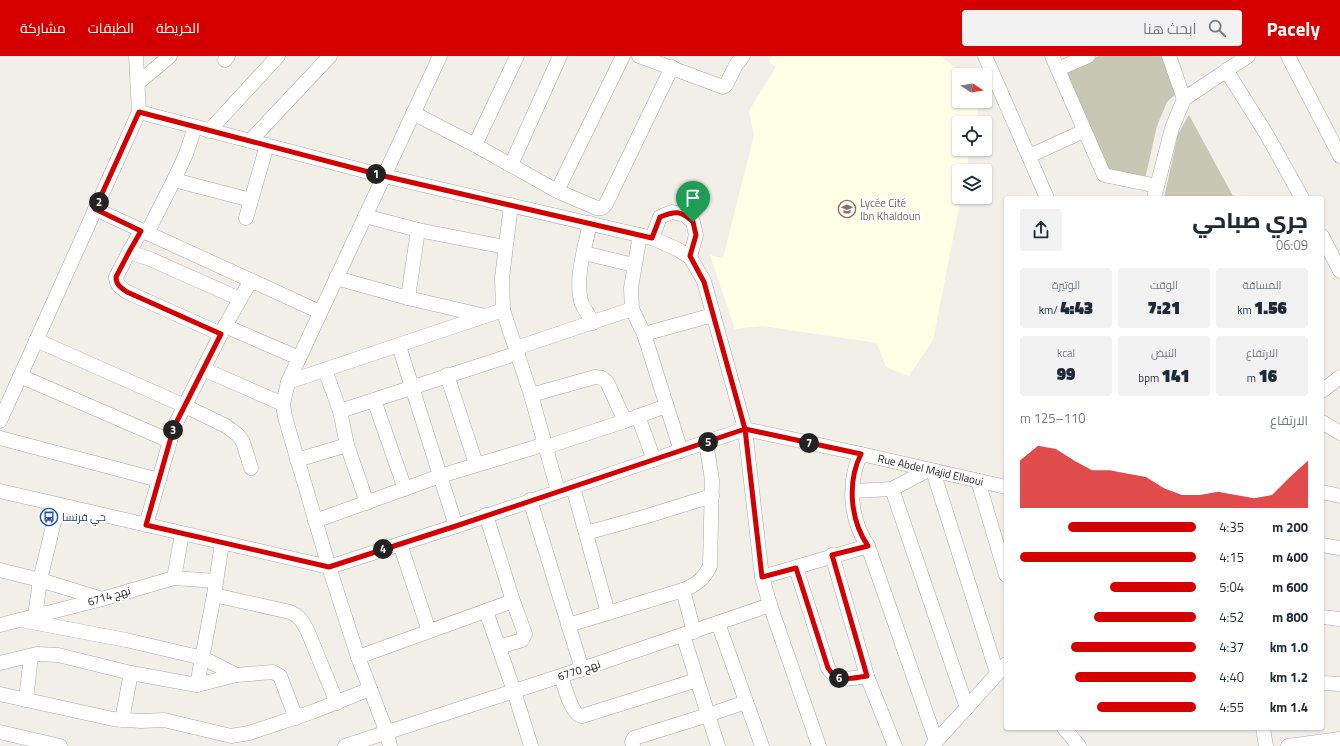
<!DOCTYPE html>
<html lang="ar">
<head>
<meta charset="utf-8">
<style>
  :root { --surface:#fff; --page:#f2f2f3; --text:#1f2937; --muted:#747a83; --accent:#d40000 }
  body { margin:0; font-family:"Titillium Web",Cairo,sans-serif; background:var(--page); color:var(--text); direction:rtl; height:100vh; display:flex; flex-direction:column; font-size:15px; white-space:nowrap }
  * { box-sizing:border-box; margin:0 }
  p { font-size:13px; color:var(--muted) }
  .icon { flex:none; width:22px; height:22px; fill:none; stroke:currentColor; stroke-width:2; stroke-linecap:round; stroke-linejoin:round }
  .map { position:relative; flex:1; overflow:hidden; direction:ltr }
  .details { position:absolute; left:1004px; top:140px; width:320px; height:534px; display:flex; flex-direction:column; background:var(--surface); border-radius:4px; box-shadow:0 1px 3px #0004; direction:rtl }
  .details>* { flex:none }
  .needle { width:26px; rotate:102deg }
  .controls { position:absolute; left:952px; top:12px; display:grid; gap:8px }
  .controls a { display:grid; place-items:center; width:40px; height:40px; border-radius:4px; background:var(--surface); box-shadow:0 1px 3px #0004; font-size:20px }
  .pin { position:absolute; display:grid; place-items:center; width:34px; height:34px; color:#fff; margin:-41px -17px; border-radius:50% 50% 50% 0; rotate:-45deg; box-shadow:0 0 4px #0007 }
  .pin .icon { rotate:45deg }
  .km { position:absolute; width:20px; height:20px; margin:-10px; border-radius:50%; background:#222; color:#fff; font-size:11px; line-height:20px; text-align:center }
  .round { display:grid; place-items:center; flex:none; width:42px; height:42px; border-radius:4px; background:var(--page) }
  .overview { display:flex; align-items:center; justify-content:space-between; height:68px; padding:0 16px }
  h1 { font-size:22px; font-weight:800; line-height:30px }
  .stats { display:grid; grid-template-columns:repeat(3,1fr); gap:6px; height:68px; padding:4px 16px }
  .stats div { display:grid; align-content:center; border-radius:4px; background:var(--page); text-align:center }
  .stats b { font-size:17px; font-weight:800 }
  .stats small { font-size:11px; font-weight:400 }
  .stats p { font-size:11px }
  .chart { height:112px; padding:8px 16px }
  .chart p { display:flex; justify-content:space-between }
  .chart svg { width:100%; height:72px; margin-top:4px; fill:var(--accent); opacity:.7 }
  ul { padding:0 16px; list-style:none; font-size:13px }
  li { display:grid; grid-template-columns:64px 48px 1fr; align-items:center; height:30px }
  li i { height:10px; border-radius:5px; background:var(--accent) }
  header { display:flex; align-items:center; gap:24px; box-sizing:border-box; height:56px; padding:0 20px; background:var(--accent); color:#fff }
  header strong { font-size:19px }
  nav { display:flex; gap:22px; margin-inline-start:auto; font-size:14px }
  .search { width:280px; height:36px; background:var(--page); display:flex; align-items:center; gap:10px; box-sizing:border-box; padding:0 14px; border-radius:4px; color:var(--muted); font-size:15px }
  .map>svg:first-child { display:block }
  .education { fill:#ffffe5 }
  .construction { fill:#c7c7b4 }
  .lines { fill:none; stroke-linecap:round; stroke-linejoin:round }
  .minor-casing { stroke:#a9a9a9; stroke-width:15 }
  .minor { stroke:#fff; stroke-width:14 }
  .route-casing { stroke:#fff; stroke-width:8 }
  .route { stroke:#d40000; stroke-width:5 }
  .labels { text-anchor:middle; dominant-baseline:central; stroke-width:4; stroke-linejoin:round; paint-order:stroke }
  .education-label { font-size:11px; fill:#785e54; stroke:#fff; text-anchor:start }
  .street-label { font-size:11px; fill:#222; stroke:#fff }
  .transit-label { font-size:11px; fill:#164399; stroke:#fff; text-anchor:start }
</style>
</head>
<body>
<header>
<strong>Pacely</strong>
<div class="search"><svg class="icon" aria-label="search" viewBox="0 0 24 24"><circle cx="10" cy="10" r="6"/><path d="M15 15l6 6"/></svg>ابحث هنا</div>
<nav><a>الخريطة</a><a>الطبقات</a><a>مشاركة</a></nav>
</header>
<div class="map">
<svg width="1340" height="690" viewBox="0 0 1340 690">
  <rect width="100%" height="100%" fill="#f2efe9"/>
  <path class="education" d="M772,0H941L964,19H959V45H980L976,67H959V93H970L966,115H959V141H961L933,284L909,320L886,311L877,287L762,270L735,273L710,199L723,202L754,79L749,55L776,11L769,6Z"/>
  <path class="construction" d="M1099,0H1166L1177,37L1167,46L1157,70L1145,123L1106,114L1064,16Z
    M1189,59L1234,142H1164L1178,78Z"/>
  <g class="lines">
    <defs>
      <g id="minor">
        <path d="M639,0L723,31L726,29L736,9L743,0"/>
        <path d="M985,0L1047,142"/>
        <path d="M1052,0L1104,119L1157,130"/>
        <path d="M1169,0L1184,43"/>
        <path d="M1288,0L1340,100"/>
        <path d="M225,4L228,0"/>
        <path d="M1058,13L1088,0"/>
        <path d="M1226,14L1267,79L1302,142"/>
        <path d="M138,27L170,0"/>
        <path d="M139,56L384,120L652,182L677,193L690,201L704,225L745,373L762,521L770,549L819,690"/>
        <path d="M413,57L475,89L557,135L597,152H602L606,148L672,11"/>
        <path d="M209,75L278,0"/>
        <path d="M250,85L330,0"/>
        <path d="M475,89L517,0"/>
        <path d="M1029,100L1084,75"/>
        <path d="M511,109L560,0"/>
        <path d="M174,124L251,144"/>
        <path d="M557,135L623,0"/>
        <path d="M1154,142L1172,72L1184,43L1248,0"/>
        <path d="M511,149L502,222L503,254L531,339L558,435"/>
        <path d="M95,153L320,256"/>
        <path d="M365,160L418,174L505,191"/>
        <path d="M246,162L267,89"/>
        <path d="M590,167C585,192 574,224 582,248C585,254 590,261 593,267"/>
        <path d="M141,175L129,196L150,203L240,243"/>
        <path d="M147,177L174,124L186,98L195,71"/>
        <path d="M1322,180L1340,215"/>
        <path d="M652,182L660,161L672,156L685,159L693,166L696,179L690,201"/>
        <path d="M129,196L116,221C116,229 121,232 127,236L221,278"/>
        <path d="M584,197L634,209"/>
        <path d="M336,222L408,242L485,260"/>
        <path d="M408,242L418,174"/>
        <path d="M632,253L631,232L640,179"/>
        <path d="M225,270L299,302"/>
        <path d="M644,278L713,259"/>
        <path d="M36,284L185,350L226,370L238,379L243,386L251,412"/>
        <path d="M399,290L456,470"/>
        <path d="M516,292L632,253L644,278L681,395"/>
        <path d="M203,313L283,348"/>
        <path d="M325,314L340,355L347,389L367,447"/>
        <path d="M447,319L476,408"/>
        <path d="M20,320L170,385"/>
        <path d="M288,326L503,254"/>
        <path d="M1322,335L1340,321"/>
        <path d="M531,339L595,321L602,322L607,326L625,365L666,350"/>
        <path d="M374,344L405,433"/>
        <path d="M340,355L518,297"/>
        <path d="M638,360L654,404"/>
        <path d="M0,365L139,56L136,0"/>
        <path d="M1322,366L1340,377"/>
        <path d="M0,382L159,424"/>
        <path d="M546,391L625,365"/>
        <path d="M861,398C847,426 850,464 868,490L936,685"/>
        <path d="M297,404L347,389"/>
        <path d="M933,415L997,617"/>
        <path d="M978,425L1006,519"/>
        <path d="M892,433L967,652"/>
        <path id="s1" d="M0,435L329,511L456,470L745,373L861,398L1006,431"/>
        <path d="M853,435L892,433L928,414"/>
        <path d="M1322,436L1340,440"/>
        <path d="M530,444L582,613"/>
        <path d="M486,459L513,545L525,578L522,584L499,591"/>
        <path d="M315,465L440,420L546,388"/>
        <path d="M146,469L174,371L225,270L251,224"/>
        <path d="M586,477L644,461L712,440"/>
        <path d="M400,488L429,575"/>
        <path d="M1322,489L1340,492"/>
        <path d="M832,499L867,620L895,690"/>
        <path d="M796,512L828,612C838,628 852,622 867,620"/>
        <path d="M0,514L40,524L102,543"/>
        <path d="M762,521L868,490"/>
        <path d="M174,522L216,525"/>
        <path d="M214,539L290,556C300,560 303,566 308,576L337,647"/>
        <path d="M486,555L514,635L531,690"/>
        <path d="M608,557L683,534"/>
        <path d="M35,561L40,524L58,449"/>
        <path d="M1322,561L1340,563"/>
        <path d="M26,565L126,584L203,602L236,619"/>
        <path d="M718,567L762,690"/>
        <path d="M0,569L102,543L174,522L182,478"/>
        <path d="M568,569L608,557L573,431"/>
        <path d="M694,576L683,534C696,529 704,523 710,510L712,424L706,386"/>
        <path d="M683,579L718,690"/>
        <path d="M358,601L513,545"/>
        <path d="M0,607L37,598L58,599L131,617L197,629L236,619L273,616L280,620L296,662"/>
        <path d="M561,621C565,630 571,659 582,660L697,624"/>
        <path d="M1322,627L1340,628"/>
        <path d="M197,629L214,539L222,487"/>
        <path d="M0,638L113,663L141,665L164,664L231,680L249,677L312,656L370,633"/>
        <path d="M26,644L31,600"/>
        <path d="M122,664L131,617"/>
        <path d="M1064,672L1079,690"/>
        <path d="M1263,672L1266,690"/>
        <path d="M0,676L60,690"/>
        <path d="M345,690L582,613L770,549"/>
        <path d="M390,690L387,677L358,601L329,511L285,361L283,348L288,326L440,0"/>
        <path d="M633,690L632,686L634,682L708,659L746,646"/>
        <path d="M932,690L1006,608"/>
        <path d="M1288,690L1340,683"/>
      </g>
    </defs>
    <use href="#minor" class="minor-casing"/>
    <use href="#minor" class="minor"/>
  </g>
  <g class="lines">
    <defs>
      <path id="route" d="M693,166C681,154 675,155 660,161L652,182L384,120L139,56L95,153L141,175L129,196L116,221C116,229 121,232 127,236L221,278L174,371L146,469L329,511L456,470L745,373L762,521L796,512L828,612C838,628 851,622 867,620L832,499L868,490C850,464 847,426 861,398L745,373L704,226L690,200L696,179L693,166"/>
    </defs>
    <use href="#route" class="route-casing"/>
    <use href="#route" class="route"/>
  </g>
  <defs>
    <symbol id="school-ring" viewBox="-11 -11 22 22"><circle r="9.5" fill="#fff" stroke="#8d6e63" stroke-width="1.5"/><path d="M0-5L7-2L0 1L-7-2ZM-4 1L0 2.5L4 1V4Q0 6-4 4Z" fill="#8d6e63"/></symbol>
    <symbol id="bus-ring" viewBox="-11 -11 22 22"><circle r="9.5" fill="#fff" stroke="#1a4fb4" stroke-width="1.5"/><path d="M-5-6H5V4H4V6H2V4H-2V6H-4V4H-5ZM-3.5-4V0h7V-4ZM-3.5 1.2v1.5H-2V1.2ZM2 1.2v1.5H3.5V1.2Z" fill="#1a4fb4"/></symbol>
  </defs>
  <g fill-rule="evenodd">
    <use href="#school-ring" x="837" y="143" width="20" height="20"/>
    <use href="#bus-ring" x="39" y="451" width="20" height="20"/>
  </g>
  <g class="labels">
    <g class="education-label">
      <text x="860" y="147">Lycée Cité<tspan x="860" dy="13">Ibn Khaldoun</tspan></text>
    </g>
    <g class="street-label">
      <text stroke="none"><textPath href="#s1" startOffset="966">Rue Abdel Majid Ellaoui</textPath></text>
      <text transform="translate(109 540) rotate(-16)">نهج 6714</text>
      <text transform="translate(579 614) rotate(-18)">نهج 6770</text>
    </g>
    <g class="transit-label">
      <text x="62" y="461">حي فرنسا</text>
    </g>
  </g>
</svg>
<div class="controls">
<a><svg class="needle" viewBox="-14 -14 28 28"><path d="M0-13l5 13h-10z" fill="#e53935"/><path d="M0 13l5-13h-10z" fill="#747a83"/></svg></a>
<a><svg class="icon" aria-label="locate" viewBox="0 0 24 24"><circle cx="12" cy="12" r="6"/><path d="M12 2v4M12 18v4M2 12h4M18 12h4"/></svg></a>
<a><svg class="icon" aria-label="layers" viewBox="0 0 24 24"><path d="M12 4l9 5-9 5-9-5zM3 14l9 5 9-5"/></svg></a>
</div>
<div class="pin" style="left:693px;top:166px;background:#1e9e55"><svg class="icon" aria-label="arrive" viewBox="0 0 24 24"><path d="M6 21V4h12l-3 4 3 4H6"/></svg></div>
<b class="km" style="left:376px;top:118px">1</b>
<b class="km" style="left:99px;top:146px">2</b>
<b class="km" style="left:173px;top:374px">3</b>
<b class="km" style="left:383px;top:493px">4</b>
<b class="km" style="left:708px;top:386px">5</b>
<b class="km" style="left:839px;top:622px">6</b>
<b class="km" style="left:809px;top:387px">7</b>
<section class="details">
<div class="overview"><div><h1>جري صباحي</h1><p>06:09</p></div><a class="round"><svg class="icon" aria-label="share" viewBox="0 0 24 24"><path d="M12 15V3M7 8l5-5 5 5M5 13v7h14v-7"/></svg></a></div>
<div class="stats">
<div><p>المسافة</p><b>1.56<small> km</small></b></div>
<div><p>الوقت</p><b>7:21</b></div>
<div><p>الوتيرة</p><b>4:43<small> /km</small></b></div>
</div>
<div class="stats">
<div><p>الارتفاع</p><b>16<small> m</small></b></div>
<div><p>النبض</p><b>141<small> bpm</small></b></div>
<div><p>kcal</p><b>99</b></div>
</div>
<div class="chart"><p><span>الارتفاع</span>110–125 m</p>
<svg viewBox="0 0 160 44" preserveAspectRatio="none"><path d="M0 44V15L10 6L20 8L30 15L40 21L50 21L60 23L70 25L80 32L90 36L100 36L110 34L120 36L130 38L140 36L150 25L160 15V44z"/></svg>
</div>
<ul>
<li><b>200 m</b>4:35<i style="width:73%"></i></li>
<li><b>400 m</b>4:15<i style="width:100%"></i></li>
<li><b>600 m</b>5:04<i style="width:49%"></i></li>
<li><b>800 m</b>4:52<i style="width:58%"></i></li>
<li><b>1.0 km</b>4:37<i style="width:71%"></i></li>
<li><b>1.2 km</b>4:40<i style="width:69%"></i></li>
<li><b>1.4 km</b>4:55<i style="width:56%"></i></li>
</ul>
</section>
</div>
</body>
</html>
